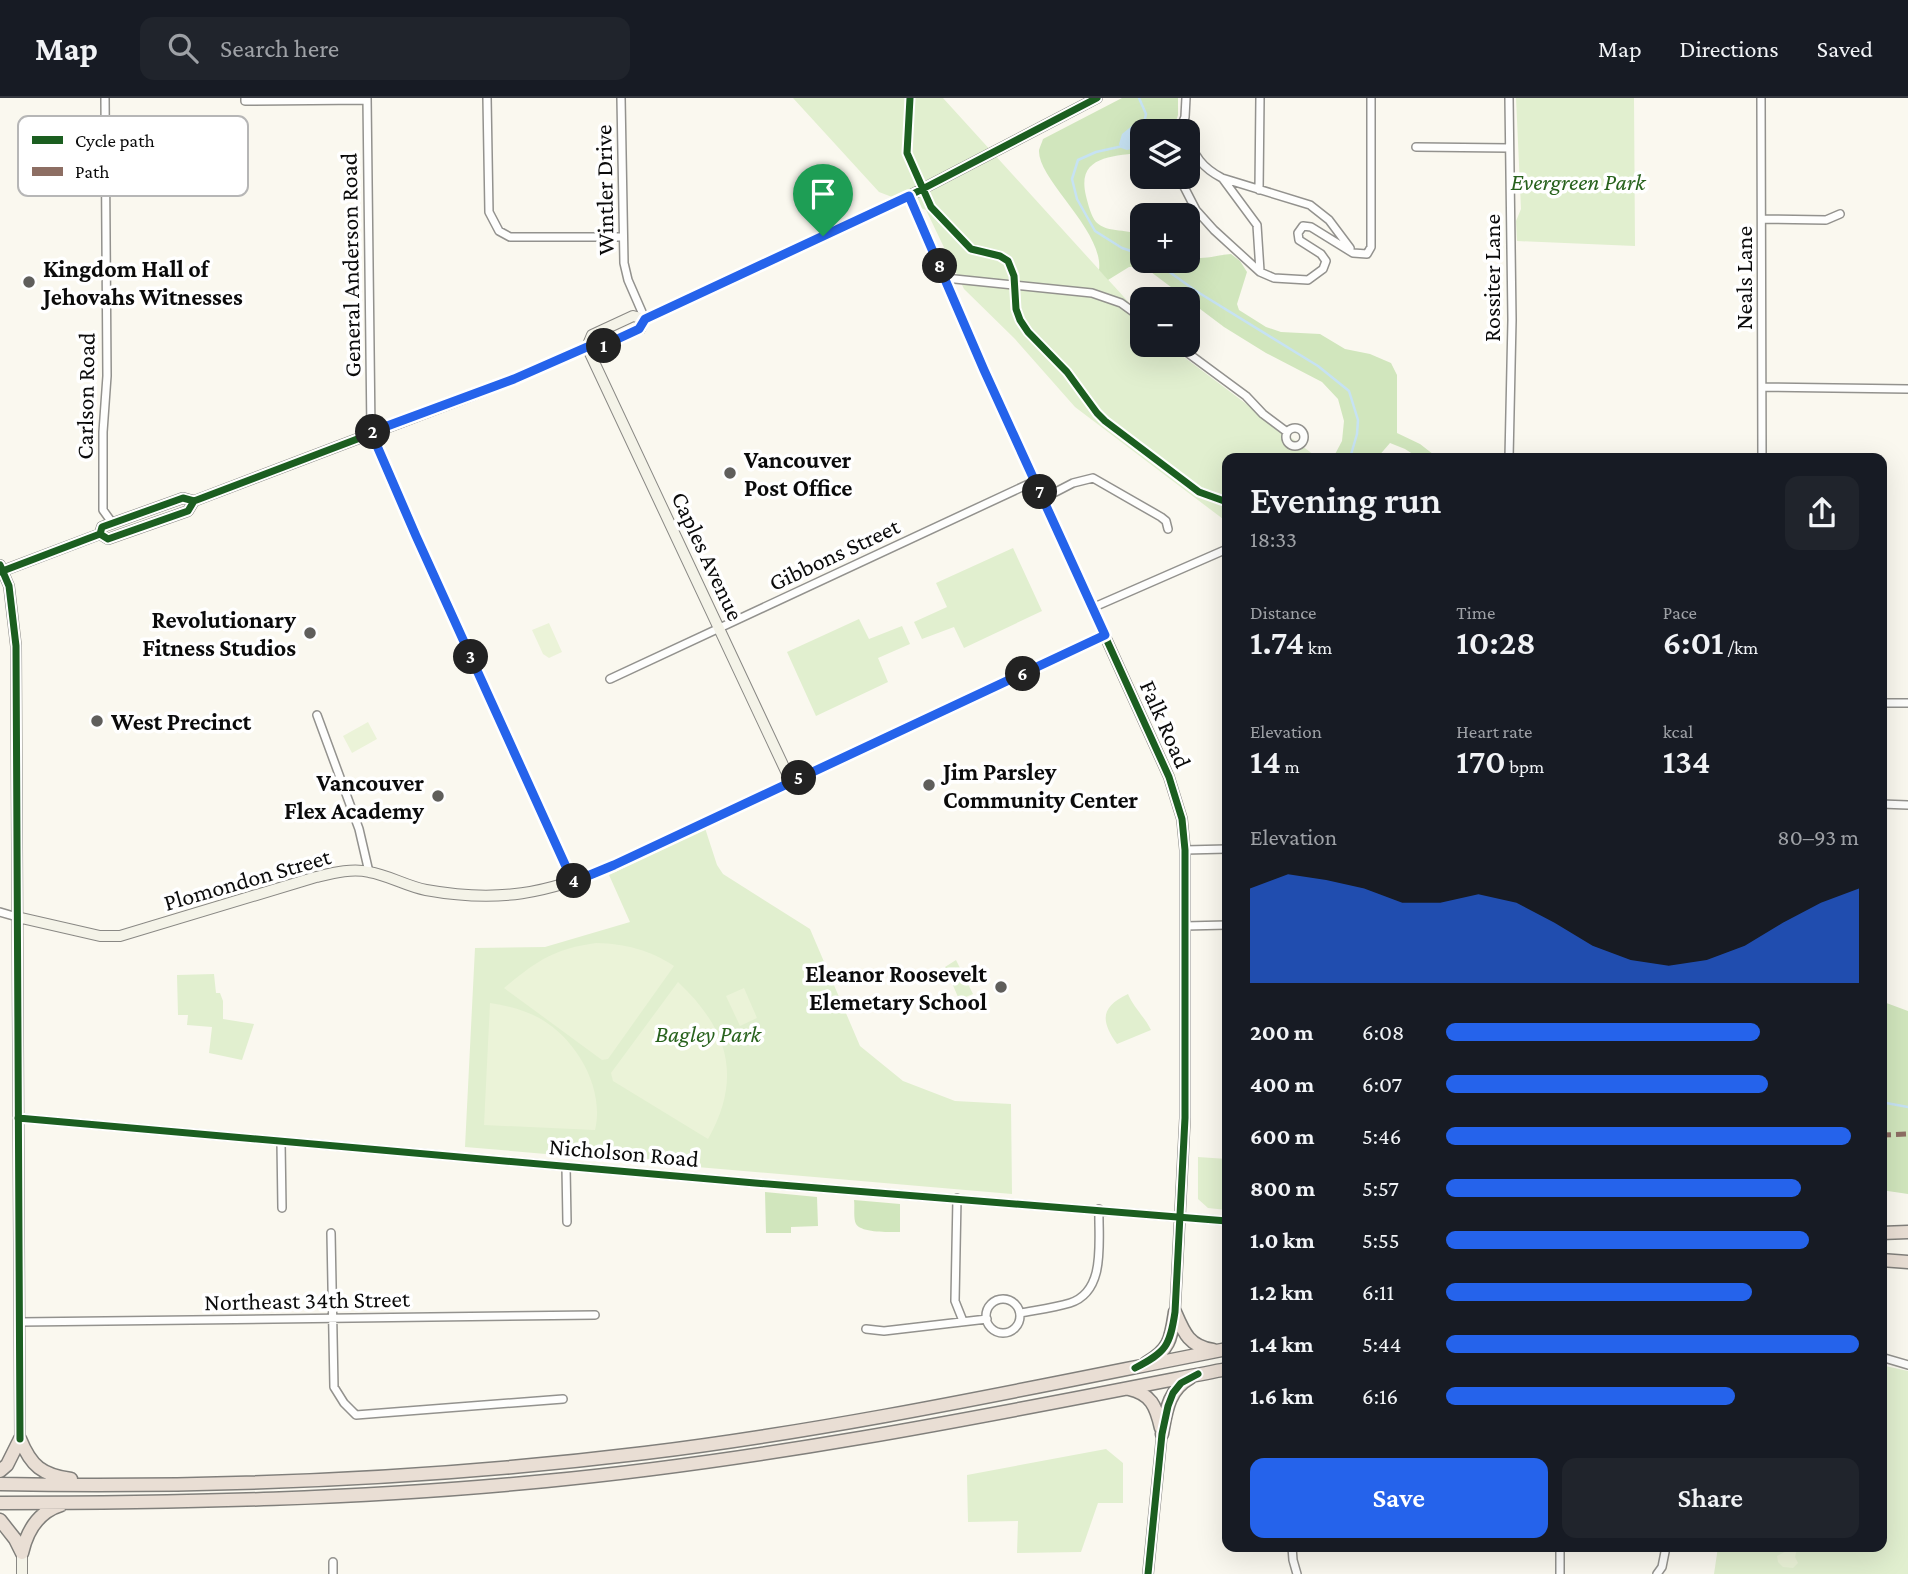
<!DOCTYPE html>
<html lang="en">
<head>
<meta charset="utf-8">
<style>
  :root { --surface:#171b24; --page:#20242c; --text:#f1f3f6; --muted:#9ea1a6; --line:#363941; --accent:#2563eb }
  body { margin:0; font-family:"Crimson Pro",serif; background:var(--page); color:var(--text); height:100vh; display:flex; flex-direction:column; font-size:26px; white-space:nowrap }
  * { box-sizing:border-box; margin:0 }
  p { font-size:23px; color:var(--muted) }
  .icon { flex:none; width:38px; height:38px; fill:none; stroke:currentColor; stroke-width:2; stroke-linecap:round; stroke-linejoin:round }
  .map { position:relative; flex:1; overflow:hidden }
  .panel { position:absolute; left:1222px; top:355px; width:665px; height:1099px; display:flex; flex-direction:column; background:var(--surface); border-radius:14px; box-shadow:0 7px 28px #0002 }
  .panel>* { flex:none }
  .fabs { position:absolute; left:1130px; top:21px; display:grid; gap:14px }
  .fabs a { display:grid; place-items:center; width:70px; height:70px; border-radius:14px; background:var(--surface); box-shadow:0 7px 28px #0002; font-size:35px }
  .pin { position:absolute; display:grid; place-items:center; width:60px; height:60px; color:#fff; margin:-72px -30px; border-radius:50% 50% 50% 0; rotate:-45deg; box-shadow:0 0 7px #0007 }
  .pin .icon { rotate:45deg }
  .km { position:absolute; width:35px; height:35px; margin:-18px; border-radius:50%; background:#222; color:#fff; font-size:19px; line-height:35px; text-align:center }
  .round { display:grid; place-items:center; flex:none; width:74px; height:74px; border-radius:14px; background:var(--page) }
  .overview { display:flex; align-items:center; justify-content:space-between; height:119px; padding:0 28px }
  h1 { font-size:38px; font-weight:600; line-height:52px }
  .metrics { display:grid; grid-template-columns:repeat(3,1fr); gap:10px; height:119px; padding:7px 28px }
  .metrics div { display:grid; align-content:center }
  .metrics b { font-size:35px; font-weight:600 }
  .metrics small { font-size:19px; font-weight:400 }
  .metrics p { font-size:19px }
  .chart { height:196px; padding:14px 28px }
  .chart p { display:flex; justify-content:space-between }
  .chart svg { width:100%; height:126px; margin-top:7px; fill:var(--accent); opacity:.7 }
  .cta { display:flex; gap:14px; margin-top:auto; padding:14px 28px }
  .cta a { flex:1; height:80px; border-radius:14px; background:var(--accent); color:#fff; font-size:28px; font-weight:600; line-height:80px; text-align:center }
  .cta a+a { background:var(--page); color:var(--text) }
  ul { padding:0 28px; list-style:none; font-size:23px }
  li { display:grid; grid-template-columns:112px 84px 1fr; align-items:center; height:52px }
  li i { height:18px; border-radius:9px; background:var(--accent) }
  header { display:flex; align-items:center; gap:42px; box-sizing:border-box; height:98px; padding:0 35px; background:var(--surface); border-bottom:2px solid var(--line) }
  header strong { font-size:33px }
  nav { display:flex; gap:38px; margin-inline-start:auto; font-size:24px }
  .search { width:490px; height:63px; background:var(--page); display:flex; align-items:center; gap:18px; box-sizing:border-box; padding:0 24px; border-radius:14px; color:var(--muted); font-size:26px }
  .map>svg:first-child { display:block }
  .green { fill:#e1efcf }
  .forest { fill:#d1e6bd }
  .pitch { fill:#ebf3d8 }
  .water { fill:#c6e2f3 }
  .lines { fill:none; stroke-linecap:round; stroke-linejoin:round }
  .stream { stroke:#c6e2f3; stroke-width:2.5 }
  .street-casing { stroke:#93928e; stroke-width:10 }
  .secondary-casing { stroke:#898884; stroke-width:12 }
  .highway-casing { stroke:#807f7b; stroke-width:15 }
  .street { stroke:#fefefd; stroke-width:7 }
  .secondary { stroke:#f4f3e8; stroke-width:10 }
  .highway { stroke:#e9ded4; stroke-width:12 }
  .quiet { stroke:#8d6e63; stroke-width:5; stroke-dasharray:10 5; stroke-linecap:butt }
  .cycleway-casing { stroke:#fff; stroke-width:11 }
  .cycleway { stroke:#1b5e20; stroke-width:7 }
  .route-casing { stroke:#fff; stroke-width:14 }
  .route { stroke:#2563eb; stroke-width:9 }
  .poi-dot { fill:#5f5e5b; stroke:#fff; stroke-width:2.5 }
  .labels { text-anchor:middle; dominant-baseline:central; stroke-width:7; stroke-linejoin:round; paint-order:stroke }
  .park-label { font-size:24px; font-style:italic; fill:#28621d; stroke:#fff }
  .street-label { font-size:24px; fill:#0b0b0b; stroke:#fff }
  .poi-label { font-size:24px; font-weight:bold; fill:#0b0b0b; stroke:#fff; text-anchor:start }
  .key { fill:#fff; stroke:#b6b6b6; stroke-width:2 }
  .key-label { font-size:19px; fill:#0b0b0b }
</style>
</head>
<body>
<header>
<strong>Map</strong>
<div class="search"><svg class="icon" aria-label="search" viewBox="0 0 24 24"><circle cx="10" cy="10" r="6"/><path d="M15 15l6 6"/></svg>Search here</div>
<nav><a>Map</a><a>Directions</a><a>Saved</a></nav>
</header>
<div class="map">
<svg width="1908" height="1476" viewBox="0 0 1908 1476">
  <rect width="100%" height="100%" fill="#faf8ef"/>
  <path class="green" d="M793,0H943L1143,220V247H1168L1318,360H1227V424L1075,309L1015,241L964,191L926,112L879,94Z
    M1516,0H1634L1635,148L1517,143L1516,123L1521,111Z
    M1013,450L1042,513L964,550L954,529L922,541L914,524L947,509L936,485Z
    M859,521L869,541L902,528L910,546L878,560L888,584L816,618L787,554Z
    M705,730L717,767L723,776L810,831L860,948L903,983L955,1003L1011,1006L1012,1096L465,1049L475,850L545,849L630,824L609,777Z
    M956,862L973,896L961,901L958,899L945,869Z
    M214,876L216,895H220L223,903V921L254,926L242,962L209,955L212,929L187,927L188,917H178L177,877Z
    M1128,896C1134,910 1144,918 1151,932L1117,946C1100,922 1101,909 1128,896Z
    M1198,1059L1227,1061V1112L1208,1110L1198,1101Z
    M1881,1267L1908,1273V1476H1714L1718,1449H1881Z
    M1106,1351L1123,1365V1405H1098L1081,1454L1017,1455L1018,1423L968,1424L967,1377Z"/>
  <path class="forest" d="M1122,0H1178V17L1173,33H1143V54C1113,59 1076,57 1086,98C1088,106 1091,118 1096,124C1108,136 1129,130 1143,138V163H1188V158C1202,163 1216,157 1231,156L1240,163L1247,174L1237,206L1239,212L1266,229L1281,234L1320,236L1345,251L1370,256L1391,265L1397,277V335L1420,346L1438,360H1419L1405,351L1390,345L1377,360H1333L1342,343L1344,323L1338,301L1322,284L1266,255L1224,229L1143,168L1129,169L1108,182L1099,172C1104,133 1037,81 1039,52C1040,48 1042,45 1043,41Z
    M1881,903L1908,913V1096L1881,1092Z
    M765,1094L817,1099L818,1128L791,1129V1135H766Z
    M854,1102L900,1106V1134C890,1134 861,1135 856,1126C853,1120 855,1109 854,1102Z"/>
  <path class="pitch" d="M549,525L562,554L549,560L543,556L532,532Z
    M368,624L377,641L352,655L343,638Z
    M596,845C626,846 650,852 674,868L608,961L602,962L504,890C537,863 553,851 596,845Z
    M678,884C728,931 743,979 708,1041L613,983L611,975Z
    M744,890L757,920L740,928L726,898Z
    M490,905C508,908 525,912 541,921C577,942 605,991 595,1032L484,1027Z
    M1794,1449L1797,1451L1795,1459L1798,1465L1793,1470L1783,1469L1778,1464L1777,1458Z"/>
  <path class="water" d="M1133,27L1144,28L1148,33H1143V48L1127,52L1121,50L1119,46L1122,36Z"/>
  <g class="lines">
    <path class="stream" d="M1139,0L1146,16L1143,29
      M1123,48L1096,54L1078,62L1072,81L1077,101L1095,133L1122,150L1143,157
      M1154,163L1196,193L1318,268L1349,293L1358,322L1357,336L1350,360
      M1881,1004L1908,1009"/>
    <defs>
      <path id="street" d="M105,0L107,278L103,334V412L113,426
        M245,0V3L367,2
        M367,0L371,334
        M487,0L489,114L499,133L510,139H622
        M621,0L624,165L628,182L645,221
        M1509,0L1512,222L1509,360
        M1761,0L1762,360
        M1179,33L1185,19L1186,0
        M1188,36C1193,58 1203,70 1222,80L1310,107L1329,122L1350,150
        M1416,49L1509,50
        M1179,79L1196,112L1214,132L1260,174L1274,180L1308,182L1323,171L1326,163L1321,156L1299,142L1298,135L1303,128L1311,129L1353,155L1367,156L1371,149V0
        M1223,81L1257,127L1260,173
        M1259,92L1260,0
        M1762,121L1826,122L1840,116
        M945,180L1092,195L1121,205L1143,221
        M1177,247L1246,298L1263,316L1287,334
        M1763,289L1908,291
        M1286 339a9 9 0 1 1 18 0a9 9 0 1 1-18 0Z
        M1044,400L1073,385L1093,380L1161,419L1166,423L1168,431
        M1092,510L1227,451
        M610,581L1035,383
        M1881,605H1908
        M317,617L359,731L369,774
        M1881,706L1908,707
        M1185,752L1227,751
        M0,814L17,819
        M1185,828L1227,827
        M18,1020L755,1085L1227,1123
        M281,1044L282,1110
        M566,1069L567,1124
        M957,1100L955,1203L963,1223
        M331,1135L334,1289L344,1305L356,1317L563,1301
        M986 1218a17 17 0 1 1 34 0a17 17 0 1 1-34 0Z
        M1020,1215C1036,1212 1054,1210 1070,1205C1107,1193 1098,1142 1099,1111
        M20,1224L595,1217
        M866,1231L884,1233L987,1221
        M1881,1259L1908,1267
        M1292,1449L1293,1462L1297,1476
        M333,1464V1476
        M1560,1476V1449
        M1657,1476L1662,1469L1666,1449"/>
      <path id="secondary" d="M909,98L984,272L1169,679L1182,721L1185,752V1020L1175,1214
        M587,249L791,684
        M587,249L592,237L633,218L645,221
        M371,334L412,429L573,784
        M100,436L108,441L188,413L194,403
        M0,467L9,488L16,548L20,1341
        M0,474L100,436L102,429L183,400L194,403L515,281L587,249L598,250L640,231L645,221L909,98L1097,0
        M17,819L100,838H120L316,779C333,775 352,770 369,774C388,777 406,788 426,792C498,805 547,796 614,767L1105,537
        M22,1455V1476
        M1148,1476L1162,1336"/>
      <path id="highway" d="M1881,1135L1908,1134
        M1881,1162L1908,1164
        M1175,1214C1184,1235 1189,1248 1213,1252
        M1146,1265C1170,1252 1171,1240 1175,1214
        M1129,1291C1151,1296 1156,1308 1161,1330
        M1162,1336C1166,1314 1168,1292 1190,1280
        M20,1341C31,1368 42,1377 71,1381
        M0,1373L7,1367L20,1341
        M0,1386C215,1390 432,1381 645,1355C841,1331 1034,1289 1227,1251
        M0,1405C182,1405 365,1401 546,1383C775,1361 1001,1315 1227,1271
        M0,1422L15,1441L22,1455
        M22,1455C27,1433 38,1414 61,1407"/>
    </defs>
    <use href="#street" class="street-casing"/>
    <use href="#secondary" class="secondary-casing"/>
    <use href="#highway" class="highway-casing"/>
    <use href="#street" class="street"/>
    <use href="#secondary" class="secondary"/>
    <use href="#highway" class="highway"/>
    <path class="quiet" d="M1881,1037L1908,1036"/>
    <defs>
      <path id="cycleway" d="M910,0L907,55L931,109L971,151L1000,158L1008,163L1014,178L1016,211L1020,222L1028,234L1067,274L1097,315L1105,323L1199,394L1227,404
        M909,98L984,272L1169,679L1182,721L1185,752V1020L1175,1214C1170,1248 1166,1254 1135,1270
        M371,334L412,429L573,784
        M100,436L108,441L188,413L194,403
        M0,467L9,488L16,548L20,1341
        M0,474L100,436L102,429L183,400L194,403L515,281L587,249L598,250L640,231L645,221L909,98L1097,0
        M18,1020L755,1085L1227,1123
        M1148,1476L1162,1336L1168,1308L1173,1295L1181,1285L1198,1276"/>
    </defs>
    <use href="#cycleway" class="cycleway-casing"/>
    <use href="#cycleway" class="cycleway"/>
  </g>
  <g class="lines">
    <defs>
      <path id="route" d="M909,98L984,272L1105,537L614,767L573,784L416,438L371,334L514,281L587,249L598,250L639,231L645,221Z"/>
    </defs>
    <use href="#route" class="route-casing"/>
    <use href="#route" class="route"/>
  </g>
  <g class="poi-dot">
    <circle cx="29" cy="184" r="7"/>
    <circle cx="730" cy="375" r="7"/>
    <circle cx="310" cy="535" r="7"/>
    <circle cx="97" cy="623" r="7"/>
    <circle cx="929" cy="687" r="7"/>
    <circle cx="438" cy="698" r="7"/>
    <circle cx="1001" cy="889" r="7"/>
  </g>
  <g class="labels">
    <g class="park-label">
      <text x="1578" y="83">Evergreen Park</text>
      <text x="708" y="935">Bagley Park</text>
    </g>
    <g class="street-label">
      <text transform="translate(604 92) rotate(-91)">Wintler Drive</text>
      <text transform="translate(350 167) rotate(-91)">General Anderson Road</text>
      <text transform="translate(1491 180) rotate(-90)">Rossiter Lane</text>
      <text transform="translate(1743 180) rotate(-90)">Neals Lane</text>
      <text transform="translate(85 298) rotate(-89)">Carlson Road</text>
      <text transform="translate(834 456) rotate(-25)">Gibbons Street</text>
      <text transform="translate(708 458) rotate(65)">Caples Avenue</text>
      <text transform="translate(1166 626) rotate(66)">Falk Road</text>
      <text transform="translate(247 781) rotate(-16)">Plomondon Street</text>
      <text transform="translate(624 1054) rotate(5)">Nicholson Road</text>
      <text transform="translate(307 1202) rotate(-1)">Northeast 34th Street</text>
    </g>
    <g class="poi-label">
      <text x="43" y="170">Kingdom Hall of<tspan x="43" dy="28">Jehovahs Witnesses</tspan></text>
      <text x="744" y="361">Vancouver<tspan x="744" dy="28">Post Office</tspan></text>
      <text x="296" y="521" text-anchor="end">Revolutionary<tspan x="296" dy="28">Fitness Studios</tspan></text>
      <text x="111" y="623">West Precinct</text>
      <text x="943" y="673">Jim Parsley<tspan x="943" dy="28">Community Center</tspan></text>
      <text x="424" y="684" text-anchor="end">Vancouver<tspan x="424" dy="28">Flex Academy</tspan></text>
      <text x="987" y="875" text-anchor="end">Eleanor Roosevelt<tspan x="987" dy="28">Elemetary School</tspan></text>
    </g>
  </g>
  <rect x="18" y="18" width="230" height="80" rx="10" class="key"/>
  <rect x="32" y="38" width="31" height="8" fill="#1b5e20"/>
  <rect x="32" y="69" width="31" height="9" fill="#8d6e63"/>
  <g class="key-label">
    <text x="75" y="49">Cycle path</text>
    <text x="75" y="80">Path</text>
  </g>
</svg>
<div class="fabs">
<a><svg class="icon" aria-label="layers" viewBox="0 0 24 24"><path d="M12 4l9 5-9 5-9-5zM3 14l9 5 9-5"/></svg></a>
<a>+</a>
<a>−</a>
</div>
<div class="pin" style="left:823px;top:138px;background:#1e9e55"><svg class="icon" aria-label="arrive" viewBox="0 0 24 24"><path d="M6 21V4h12l-3 4 3 4H6"/></svg></div>
<b class="km" style="left:604px;top:248px">1</b>
<b class="km" style="left:373px;top:334px">2</b>
<b class="km" style="left:471px;top:559px">3</b>
<b class="km" style="left:574px;top:783px">4</b>
<b class="km" style="left:799px;top:680px">5</b>
<b class="km" style="left:1023px;top:576px">6</b>
<b class="km" style="left:1040px;top:394px">7</b>
<b class="km" style="left:940px;top:168px">8</b>
<section class="panel">
<div class="overview"><div><h1>Evening run</h1><p>18:33</p></div><a class="round"><svg class="icon" aria-label="share" viewBox="0 0 24 24"><path d="M12 15V3M7 8l5-5 5 5M5 13v7h14v-7"/></svg></a></div>
<div class="metrics">
<div><p>Distance</p><b>1.74<small> km</small></b></div>
<div><p>Time</p><b>10:28</b></div>
<div><p>Pace</p><b>6:01<small> /km</small></b></div>
</div>
<div class="metrics">
<div><p>Elevation</p><b>14<small> m</small></b></div>
<div><p>Heart rate</p><b>170<small> bpm</small></b></div>
<div><p>kcal</p><b>134</b></div>
</div>
<div class="chart"><p><span>Elevation</span>80–93 m</p>
<svg viewBox="0 0 160 44" preserveAspectRatio="none"><path d="M0 44V11L10 6L20 8L30 11L40 16L50 16L60 13L70 16L80 23L90 31L100 36L110 38L120 36L130 31L140 23L150 16L160 11V44z"/></svg>
</div>
<ul>
<li><b>200 m</b>6:08<i style="width:76%"></i></li>
<li><b>400 m</b>6:07<i style="width:78%"></i></li>
<li><b>600 m</b>5:46<i style="width:98%"></i></li>
<li><b>800 m</b>5:57<i style="width:86%"></i></li>
<li><b>1.0 km</b>5:55<i style="width:88%"></i></li>
<li><b>1.2 km</b>6:11<i style="width:74%"></i></li>
<li><b>1.4 km</b>5:44<i style="width:100%"></i></li>
<li><b>1.6 km</b>6:16<i style="width:70%"></i></li>
</ul>
<div class="cta"><a>Save</a><a>Share</a></div>
</section>
</div>
</body>
</html>
